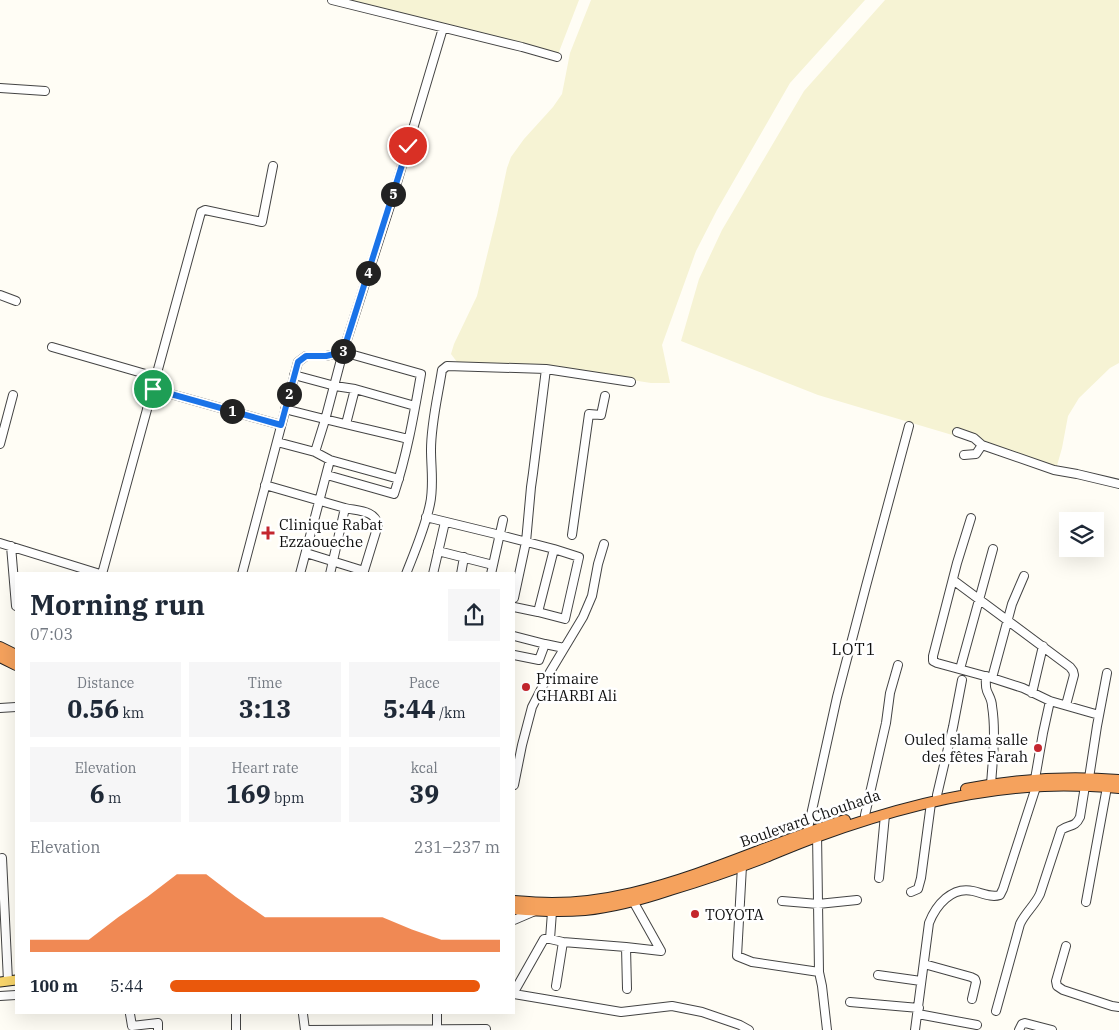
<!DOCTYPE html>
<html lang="en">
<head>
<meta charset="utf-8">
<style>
  :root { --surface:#fff; --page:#f6f6f7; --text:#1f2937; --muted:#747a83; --accent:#ea580c }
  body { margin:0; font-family:"IBM Plex Serif",serif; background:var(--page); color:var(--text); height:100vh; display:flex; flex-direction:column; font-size:19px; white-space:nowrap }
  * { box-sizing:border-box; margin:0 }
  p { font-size:16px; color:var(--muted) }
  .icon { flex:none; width:28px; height:28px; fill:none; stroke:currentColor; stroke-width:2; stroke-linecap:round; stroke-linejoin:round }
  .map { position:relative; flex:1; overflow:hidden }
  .details { position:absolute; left:15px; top:572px; width:500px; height:442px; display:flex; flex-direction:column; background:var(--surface); border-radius:0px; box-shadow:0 5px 20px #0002 }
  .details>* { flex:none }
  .controls { position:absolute; left:1059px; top:512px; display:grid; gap:10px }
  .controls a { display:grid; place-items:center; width:45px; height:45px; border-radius:0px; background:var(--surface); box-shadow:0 5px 20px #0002; font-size:25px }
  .pin { position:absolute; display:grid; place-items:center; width:42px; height:42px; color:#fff; margin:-21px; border:2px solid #fff; border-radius:50%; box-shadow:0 1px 5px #0007 }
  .km { position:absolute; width:25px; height:25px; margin:-12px; border-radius:50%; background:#222; color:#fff; font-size:14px; line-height:25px; text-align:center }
  .round { display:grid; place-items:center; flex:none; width:52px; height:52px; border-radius:0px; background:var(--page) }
  .headline { display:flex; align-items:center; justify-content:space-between; height:85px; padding:0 15px }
  h1 { font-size:28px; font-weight:700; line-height:38px }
  .stats { display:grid; grid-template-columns:repeat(3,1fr); gap:8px; height:85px; padding:5px 15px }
  .stats div { display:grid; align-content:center; border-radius:0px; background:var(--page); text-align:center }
  .stats b { font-size:25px; font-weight:700 }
  .stats small { font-size:14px; font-weight:400 }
  .stats p { font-size:14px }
  .chart { height:140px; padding:10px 15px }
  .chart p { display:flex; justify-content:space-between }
  .chart svg { width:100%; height:90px; margin-top:5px; fill:var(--accent); opacity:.7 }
  ul { padding:0 15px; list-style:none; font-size:16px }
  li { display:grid; grid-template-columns:80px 60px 1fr; align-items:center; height:38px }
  li i { height:12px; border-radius:6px; background:var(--accent) }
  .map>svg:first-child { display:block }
  .farmland { fill:#f6f3d4 }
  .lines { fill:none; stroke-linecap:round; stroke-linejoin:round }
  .minor-casing { stroke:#444; stroke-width:10 }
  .major-casing { stroke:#222; stroke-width:11 }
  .highway-casing { stroke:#222; stroke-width:12 }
  .minor { stroke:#fff; stroke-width:8 }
  .major { stroke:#f9d66b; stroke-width:9 }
  .highway { stroke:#f5a25d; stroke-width:10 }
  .route-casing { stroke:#fff; stroke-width:10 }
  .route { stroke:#1a73e8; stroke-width:6 }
  .poi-dot { fill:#c4262e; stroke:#fff; stroke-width:2 }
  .labels { text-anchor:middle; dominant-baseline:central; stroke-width:5; stroke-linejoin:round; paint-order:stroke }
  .poi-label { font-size:15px; fill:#111; stroke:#fff; text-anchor:start }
  .street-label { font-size:15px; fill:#111; stroke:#fff }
  .neighbourhood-label { font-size:16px; letter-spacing:1px; fill:#111; stroke:#fff }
</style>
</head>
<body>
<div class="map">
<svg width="1119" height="1030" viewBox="0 0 1119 1030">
  <rect width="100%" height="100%" fill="#fffdf5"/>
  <path class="farmland" d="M332,0H579L557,57Z
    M591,0H865L790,83L717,210L696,251L662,345L670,383H651L547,367L457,362L451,354L454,344L477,296L497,215L507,168L511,157L524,139L553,107L562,94L570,53Z
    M885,0H1119V363L1110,368L1079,398L1068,416L1062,448L1056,469L1021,459L959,437L818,395L681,341L699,279L722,230L804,91Z"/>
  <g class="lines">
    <defs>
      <path id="minor" d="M332,0L522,47L557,57
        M0,88L45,91
        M0,295L16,301
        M52,347L156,377
        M294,375L335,386L355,389L415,406
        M153,389L281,425
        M285,409C326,420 367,429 408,439
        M346,424L355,389
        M957,432L974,438L982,445L1054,470L1077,474L1119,484
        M277,442L315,452L330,460L399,479
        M0,444L13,395
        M315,452L325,420L343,352L390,206L443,28
        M964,455L976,454L982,445
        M265,485L345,508L330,574
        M345,508C358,511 375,510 378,525L363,574
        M426,517L500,535L554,549L538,612L514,607
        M971,518L957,563L933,656V661L937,663L992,678L1023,688L1050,701L1099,715
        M572,535L589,414L601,415L605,396
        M0,543L100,574
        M11,546L16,606
        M438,551L493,565
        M306,553L364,571
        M102,574L201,212L205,210L262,222L273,166
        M242,574L298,362L306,356H326L343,352L421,374C414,414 407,455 394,494L327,475
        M300,574L330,460
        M406,574C415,551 425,528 430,504C434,486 431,468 431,450C431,423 438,396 442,370L447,366L546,369L631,382
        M433,574L445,522
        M461,574L464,557
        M491,574L503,520
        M953,580L1070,667L1073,671L1074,675L1066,705
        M514,598L526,542L531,487L533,473L546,369
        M538,612L565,619L579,557L554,549
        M514,636L545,644L539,660L514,655
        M545,644L564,648
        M960,669L993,549
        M986,676C986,681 985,686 987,691C989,696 992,700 992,706C996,731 993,758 991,784
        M992,678L1012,604L1024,576
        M1032,693L1043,646
        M0,708L16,707
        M1089,778L1097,726L1107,673
        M1035,779L1043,733L1050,701
        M514,785L522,745L532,707L550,672L583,617L592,596L598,564L604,544
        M937,795L953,727L962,680
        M865,815L886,723L890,693L898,665
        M807,833L837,697L866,586L909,426
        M817,833L819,972L822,986L827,1030
        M2,858L8,981
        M742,866L737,956L752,962L819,972
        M879,878L885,815
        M911,892L918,889L921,878L931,803
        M782,901L818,904L857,900
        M1086,902L1107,787
        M514,920L535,911
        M550,939L563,942L626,947L627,989
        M1066,946L1056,981L1057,986L1063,990L1112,1006L1119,1007
        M626,947L661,951L633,901
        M924,964L971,977L975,979L976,982L972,999
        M878,975L921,981
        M556,986L563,942
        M514,992L544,939H550L552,912
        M514,994L621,1012L672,1006L702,1012L740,1025L749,1030
        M0,996L16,995
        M850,1002L919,1008
        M996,1011L1020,924C1025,913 1035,905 1040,894L1061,830C1069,824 1075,828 1080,817L1085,786
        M130,1014L132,1026L158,1023V1030
        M303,1014L305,1030
        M437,1014V1028L438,1030
        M918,1014L977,1025
        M236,1030V1014
        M305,1030L486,1029
        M915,1030L929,923C936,905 952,886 973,891C982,893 991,898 1000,895L1003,889L1036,787
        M1019,1030L1022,1024L1025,1023L1052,1030"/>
      <path id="major" d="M0,982L16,980"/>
      <path id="highway" d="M0,647L16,655
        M0,657L16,665
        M966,789C1017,779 1067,776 1119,780
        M514,901C526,902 539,903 552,903C578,903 606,899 632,893C705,876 774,842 845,820
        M514,909C538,911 561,912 585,910C614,907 643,899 670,890C703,880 735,869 766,857C783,850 799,843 816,837C887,811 968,789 1044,786C1069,785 1094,786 1119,788"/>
    </defs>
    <use href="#minor" class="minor-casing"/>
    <use href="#major" class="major-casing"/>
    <use href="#highway" class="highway-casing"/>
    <use href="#minor" class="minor"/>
    <use href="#major" class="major"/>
    <use href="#highway" class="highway"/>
  </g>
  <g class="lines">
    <defs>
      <path id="route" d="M153,389L281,425L298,362L306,356H326L343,352L408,146"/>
    </defs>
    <use href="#route" class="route-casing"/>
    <use href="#route" class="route"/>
  </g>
  <g class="poi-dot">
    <path d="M265.5 525.5h5v5h5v5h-5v5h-5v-5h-5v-5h5z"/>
    <circle cx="526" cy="687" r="5"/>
    <circle cx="1038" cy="748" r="5"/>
    <circle cx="695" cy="914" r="5"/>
  </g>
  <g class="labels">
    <g class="poi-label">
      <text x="279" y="524">Clinique Rabat<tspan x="279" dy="17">Ezzaoueche</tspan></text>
      <text x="536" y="678">Primaire<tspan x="536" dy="17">GHARBI Ali</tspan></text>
      <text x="1028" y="739" text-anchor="end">Ouled slama salle<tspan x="1028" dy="17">des fêtes Farah</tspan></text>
      <text x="705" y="914">TOYOTA</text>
    </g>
    <g class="street-label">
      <text transform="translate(810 818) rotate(-19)">Boulevard Chouhada</text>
    </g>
    <g class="neighbourhood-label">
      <text x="854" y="649">LOT1</text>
    </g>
  </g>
</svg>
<div class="controls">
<a><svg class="icon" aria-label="layers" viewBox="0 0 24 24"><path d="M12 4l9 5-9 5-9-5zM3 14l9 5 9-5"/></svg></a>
</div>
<div class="pin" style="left:153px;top:389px;background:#1e9e55"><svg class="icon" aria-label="arrive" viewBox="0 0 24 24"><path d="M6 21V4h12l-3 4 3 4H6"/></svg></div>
<div class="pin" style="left:408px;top:146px;background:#d93025"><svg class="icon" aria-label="check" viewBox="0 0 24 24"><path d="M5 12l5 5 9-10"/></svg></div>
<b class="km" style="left:232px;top:411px">1</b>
<b class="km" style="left:289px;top:394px">2</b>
<b class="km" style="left:343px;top:351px">3</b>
<b class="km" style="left:368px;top:273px">4</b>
<b class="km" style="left:393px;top:194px">5</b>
<section class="details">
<div class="headline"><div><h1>Morning run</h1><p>07:03</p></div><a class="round"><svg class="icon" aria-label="share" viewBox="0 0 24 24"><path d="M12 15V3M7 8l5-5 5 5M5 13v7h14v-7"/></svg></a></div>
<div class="stats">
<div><p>Distance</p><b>0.56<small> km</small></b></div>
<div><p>Time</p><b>3:13</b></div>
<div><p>Pace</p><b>5:44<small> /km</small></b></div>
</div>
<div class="stats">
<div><p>Elevation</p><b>6<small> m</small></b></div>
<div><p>Heart rate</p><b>169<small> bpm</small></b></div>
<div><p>kcal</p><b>39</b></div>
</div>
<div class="chart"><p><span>Elevation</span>231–237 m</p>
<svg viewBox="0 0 160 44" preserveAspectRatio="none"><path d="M0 44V38L10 38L20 38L30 27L40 17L50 6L60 6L70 17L80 27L90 27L100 27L110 27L120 27L130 33L140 38L150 38L160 38V44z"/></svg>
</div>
<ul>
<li><b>100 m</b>5:44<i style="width:94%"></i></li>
</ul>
</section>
</div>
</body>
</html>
